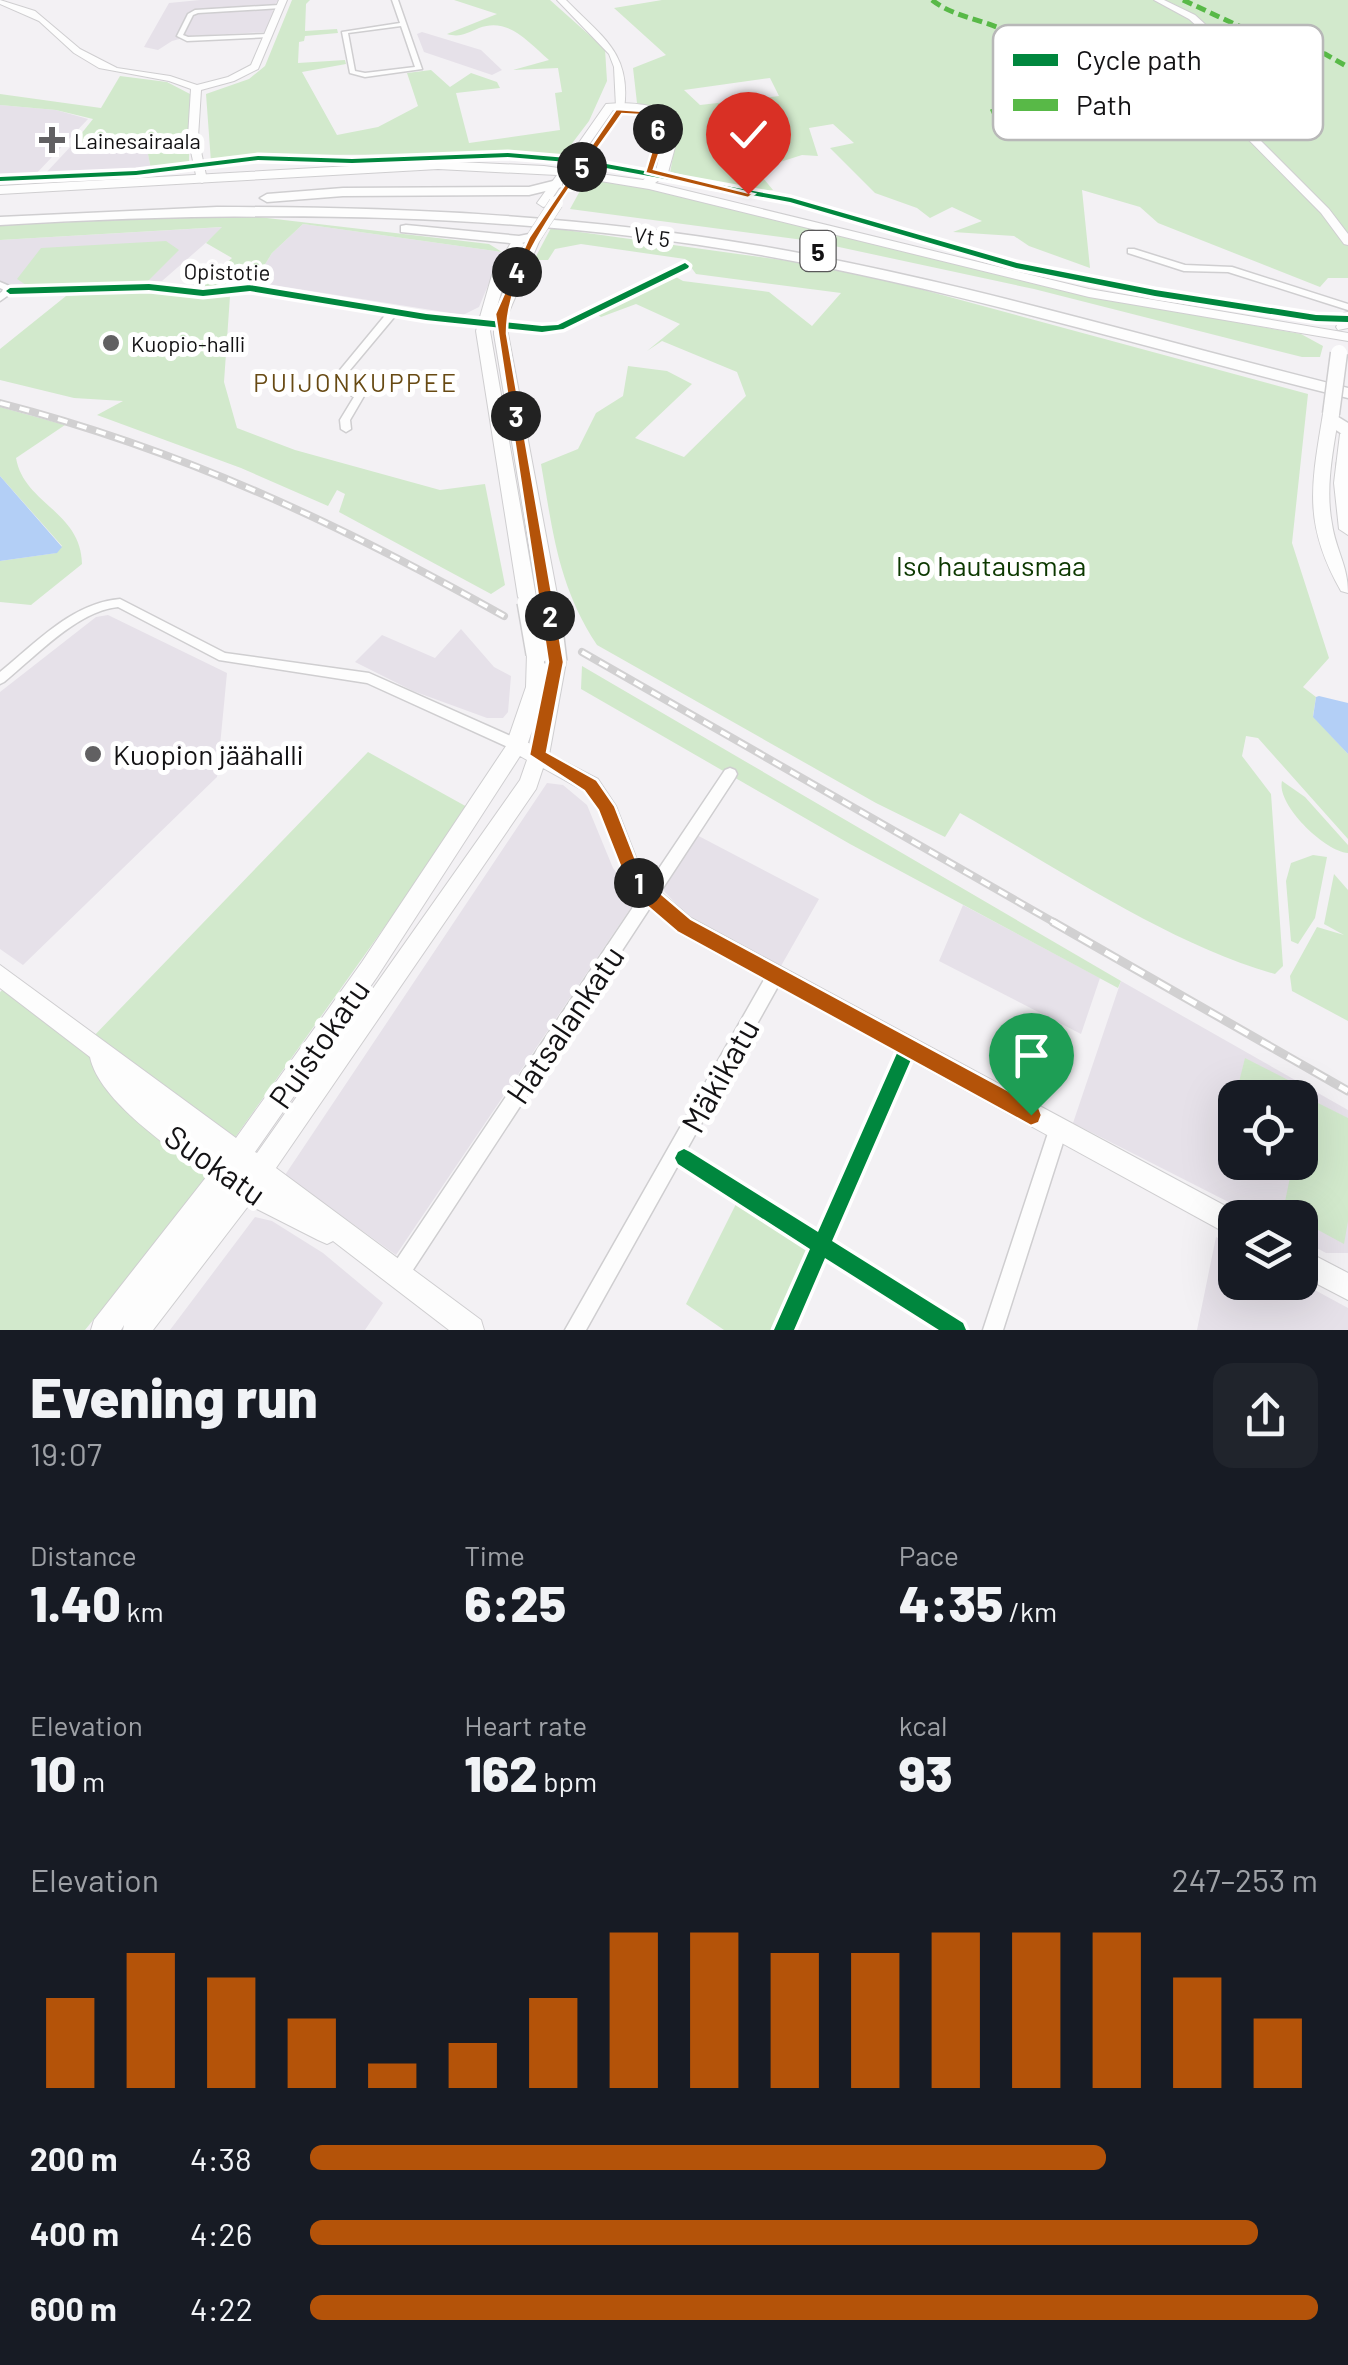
<!DOCTYPE html>
<html lang="en">
<head>
<meta charset="utf-8">
<style>
  :root { --surface:#171b24; --page:#20242c; --text:#f1f3f6; --muted:#9ea1a6; --accent:#b45309 }
  body { margin:0; font-family:Barlow,sans-serif; background:var(--page); color:var(--text); height:100vh; display:flex; flex-direction:column; font-size:38px; white-space:nowrap }
  * { box-sizing:border-box; margin:0 }
  p { font-size:32px; color:var(--muted) }
  .icon { flex:none; width:55px; height:55px; fill:none; stroke:currentColor; stroke-width:2; stroke-linecap:round; stroke-linejoin:round }
  .map { position:relative; height:1330px; overflow:hidden }
  .panel { display:flex; flex-direction:column; background:var(--surface); flex:1 }
  .panel>* { flex:none }
  .buttons { position:absolute; left:1218px; top:1080px; display:grid; gap:20px }
  .buttons a { display:grid; place-items:center; width:100px; height:100px; border-radius:20px; background:var(--surface); box-shadow:0 10px 40px #0002; font-size:50px }
  .pin { position:absolute; display:grid; place-items:center; width:85px; height:85px; color:#fff; margin:-102px -42px; border-radius:50% 50% 50% 0; rotate:-45deg; box-shadow:0 0 10px #0007 }
  .pin .icon { rotate:45deg }
  .km { position:absolute; width:50px; height:50px; margin:-25px; border-radius:50%; background:#222; color:#fff; font-size:28px; line-height:50px; text-align:center }
  .round { display:grid; place-items:center; flex:none; width:105px; height:105px; border-radius:20px; background:var(--page) }
  .overview { display:flex; align-items:center; justify-content:space-between; height:170px; padding:0 30px }
  h1 { font-size:55px; font-weight:800; line-height:75px }
  .stats { display:grid; grid-template-columns:repeat(3,1fr); gap:15px; height:170px; padding:10px 30px }
  .stats div { display:grid; align-content:center }
  .stats b { font-size:50px; font-weight:800 }
  .stats small { font-size:28px; font-weight:400 }
  .stats p { font-size:28px }
  .chart { height:280px; padding:20px 30px }
  .chart p { display:flex; justify-content:space-between }
  .chart svg { width:100%; height:180px; margin-top:10px; stroke:var(--accent); stroke-width:6 }
  ul { padding:0 30px; list-style:none; font-size:32px }
  li { display:grid; grid-template-columns:160px 120px 1fr; align-items:center; height:75px }
  li i { height:25px; border-radius:12px; background:var(--accent) }
  .map>svg:first-child { display:block }
  .built { fill:#e6e1e9; fill-rule:evenodd }
  .green { fill:#d2e9cc; fill-rule:evenodd }
  .water { fill:#b3cff6 }
  .lines { fill:none; stroke-linecap:round; stroke-linejoin:round }
  .street-casing { stroke:#cfced0; stroke-width:3 }
  .secondary-casing { stroke:#cfced0; stroke-width:2 }
  .primary-casing { stroke:#cfced0; stroke-width:2 }
  .highway-casing { stroke:#cfced0; stroke-width:3 }
  .street { fill:#fdfdfd; fill-rule:evenodd }
  .secondary { fill:#fdfdfd; fill-rule:evenodd }
  .primary { fill:#fdfdfd; fill-rule:evenodd }
  .highway { fill:#fdfdfd; fill-rule:evenodd }
  .rail-far1-casing { stroke:#d1d0d1; stroke-width:8 }
  .rail-casing { stroke:#d1d0d1; stroke-width:9 }
  .rail-far1 { stroke:#fff; stroke-width:4; stroke-dasharray:10; stroke-linecap:butt }
  .rail { stroke:#fff; stroke-width:5; stroke-dasharray:15; stroke-linecap:butt }
  .primary-bridge-far2-casing { stroke:#cfced0; stroke-width:15; stroke-linecap:butt }
  .primary-bridge-far1-casing { stroke:#cfced0; stroke-width:19; stroke-linecap:butt }
  .primary-bridge-casing { stroke:#cfced0; stroke-width:24; stroke-linecap:butt }
  .primary-bridge-far2 { stroke:#fdfdfd; stroke-width:14 }
  .primary-bridge-far1 { stroke:#fdfdfd; stroke-width:16 }
  .primary-bridge { stroke:#fdfdfd; stroke-width:21 }
  .quiet { stroke:#58b947; stroke-width:5; stroke-dasharray:10 5; stroke-linecap:butt }
  .cycleway-casing { stroke:#fff; stroke-width:7 }
  .cycleway { fill:#00873e; fill-rule:evenodd }
  .route { fill:#b45309; stroke:#fff; stroke-width:2.5 }
  .poi-dot { fill:#616062; stroke:#fff; stroke-width:4 }
  .labels { text-anchor:middle; dominant-baseline:central; stroke-width:10; stroke-linejoin:round; paint-order:stroke }
  .far-poi-label { font-size:22px; fill:#131214; stroke:#fff; text-anchor:start }
  .far-street-label { font-size:22px; fill:#131214; stroke:#fff }
  .shield { fill:#fff; stroke:#5a595a; stroke-width:2.5 }
  .shield-label { font-size:25px; font-weight:bold; fill:#131214 }
  .far-neighbourhood-label { font-size:25px; letter-spacing:2.5px; fill:#684a13; stroke:#fff }
  .park-label { font-size:28px; fill:#0c3800; stroke:#fff }
  .poi-label { font-size:28px; fill:#131214; stroke:#fff; text-anchor:start }
  .near-street-label { font-size:32px; fill:#131214; stroke:#fff }
  .key { fill:#fff; stroke:#b8b8b8; stroke-width:2.5 }
  .key-label { font-size:28px; fill:#131214 }
</style>
</head>
<body>
<div class="map">
<svg width="1348" height="1330" viewBox="0 0 1348 1330">
  <rect width="100%" height="100%" fill="#f3f1f4"/>
  <path class="built" d="M200,0H279L270,9L274,11L266,32L190,36L172,41L158,50L144,47L169,3Z
    M422,32L481,50L502,70L492,75L424,52L417,34Z
    M0,105L56,110L88,119L34,176L0,177Z
    M146,143L151,169L43,176L73,144Z
    M303,224L502,252L479,307L463,315L254,282L272,253Z
    M224,227L162,281L0,285V240Z
    M108,615L227,673L217,777L23,965L0,949V692L96,617Z
    M461,629L494,667L511,676L508,712L503,718H487L413,691L355,662L382,635L435,658Z
    M547,783L563,785L587,805L613,868L636,900L396,1255L285,1175Z
    M691,832L819,899L781,966L689,917L657,884Z
    M963,905L1100,978L1081,1034L939,961Z
    M1121,981L1348,1110V1253H1326L1300,1239V1218L1258,1217L1073,1123ZM1235,1098H1300V1162H1235Z
    M255,1217L272,1221L323,1253L383,1303L365,1330H170Z
    M1216,1237L1235,1247V1282H1300L1348,1308V1330H1197Z"/>
  <path class="green" d="M292,0H310L306,4L305,31L337,29L338,33L305,36L304,41L299,42L298,63L345,60L346,64L302,72L337,135L378,127L418,106L407,73L431,70L450,87L471,73L497,82L500,88L456,93L469,143L560,130L555,93L562,92L558,68L513,70L549,60C527,41 508,17 479,28C467,33 460,38 447,34L497,14L454,0H550L605,49L607,81L589,121L564,154L271,155L211,162L206,94L249,79L265,66Z
    M662,0H1348V278H1328L1320,287L1158,223L1140,207L1082,190L1090,268L1029,246L1014,236L953,232L982,221L952,207L930,218L917,208L875,193L830,148L854,143L833,124L809,128L818,156L802,155L780,162L738,148L773,190L746,193L670,173L678,129L667,112L637,103L633,68L666,55L614,8ZM770,78L779,96L700,105L684,90Z
    M120,76L167,82L190,94L189,164L151,169L146,144H73L93,119L56,110L0,105V94L101,108Z
    M587,178L656,190L1086,295L1301,334L1323,346L1320,357H1302L1034,289L811,241L570,209Z
    M241,215L489,244L502,252L303,224L272,253L254,282L200,287L232,258L206,243L222,227L0,240V225Z
    M551,228L846,269L1308,394L1292,543L1329,658L1303,687L1316,697L1313,716L1348,754V839L1258,738L1246,736L1242,756L1271,794L1283,966L1275,974C1170,945 1056,867 960,813L945,837L876,803L597,645C558,586 553,532 541,464L578,449L596,413L623,396L628,366L667,371L692,384L635,438L684,457L746,396L737,372L662,341L647,351L680,324L636,304L601,317L592,311L669,273L683,281L769,292L812,326L841,293L696,274L685,259L581,244L555,249L548,260H534Z
    M166,241L179,250L148,281L26,285L17,279L41,248Z
    M147,290L194,297L230,296L224,382L237,428L295,450L440,490L485,484L505,585L491,594L339,512L345,494L337,490L328,506L241,468L97,415L123,401L74,398L0,380V349L66,296Z
    M0,407L65,425L16,458C24,504 81,511 82,564L31,605L0,602V561L56,553L62,546L0,476Z
    M582,666L1121,981L1118,988L850,844L581,689Z
    M368,752L469,808L192,1198L85,1330H0V992L10,983L89,1041Z
    M1282,781L1305,797L1348,845V853C1324,851 1276,804 1282,781Z
    M1313,855L1327,857L1315,918L1298,944L1291,941L1286,881L1291,863Z
    M1334,874L1348,890V1021L1292,991L1290,976L1317,927L1344,935L1324,924Z
    M1245,1058L1300,1086L1298,1097L1235,1098Z
    M1306,1097L1348,1118V1221L1344,1244L1283,1211L1293,1163L1300,1162V1127Z
    M741,1194L821,1244L784,1330H724L686,1304Z"/>
  <path class="water" d="M0,476L62,547L57,553L0,561Z
    M1319,696L1348,703V754L1313,717L1316,697Z"/>
  <g class="lines">
    <defs>
      <path id="street" d="M392,0H398L422,69L365,77L350,73L342,32L400,23ZM401,26L415,67L365,73L355,71L348,33Z
        M279,5L281,8L198,13L193,15L183,35L188,37L268,34L270,37L187,41L177,36L188,14L195,10Z
        M1128,249H1134L1185,265L1232,267L1348,304V310L1228,272L1184,271L1128,253Z
        M685,263L689,266L688,268L560,330L542,332L396,315L345,376L347,385L364,396L350,420L351,429L346,432L341,429L340,420L354,397L339,388L335,376L387,313L250,291L203,296L149,290L10,294L0,301V293L4,290L0,288V282L14,288L149,284L203,290L250,285L426,314L542,326L558,325Z
        M120,599L225,653L369,673L522,741L524,745L522,749L517,750L512,749L367,683L219,660L118,607C77,611 36,656 4,682L0,684V672C36,643 72,603 120,599Z
        M730,768L735,770L737,774L735,778L405,1282L398,1284L391,1282L389,1275L391,1268L725,770Z
        M775,968L781,971L783,976L781,981L586,1330H565L769,971Z
        M1058,1121L1064,1124L1067,1130L1003,1330H983L1049,1130L1052,1124Z"/>
      <path id="secondary" d="M0,0L35,11L80,49L117,68L170,76L197,85L228,77L251,65L279,0H287L258,69L234,81L201,90L198,137L207,180L202,183L197,180L188,137L191,89L169,81L99,68L74,53L39,21L0,4Z
        M557,0H566C601,36 632,53 624,109L616,107L614,67L609,54Z
        M1154,0H1164L1195,15L1217,35L1245,125L1329,209L1348,234V245L1344,244L1321,213L1235,126L1210,38L1189,19Z
        M1348,312V328L1338,330L1336,327L1344,313Z
        M517,737L598,779L616,806L641,870L656,888L691,918L1244,1216L1235,1218V1238L677,932L642,902L626,881L598,810L584,791L543,768L536,789L276,1168L481,1320L484,1330H449L333,1241L327,1244L318,1240L249,1205L153,1330H123L124,1325L121,1330H91L94,1320L207,1176C172,1149 99,1101 90,1057L0,988V965L236,1138L362,962L510,740ZM520,756L527,760L520,780L257,1153L255,1152L377,977Z
        M1300,1248L1348,1273V1300L1300,1275Z"/>
      <path id="primary" d="M606,104C627,102 676,102 677,132C677,145 671,160 668,173L655,183L1089,289L1348,333V341L1089,297L649,189L570,176H567L547,206L543,207L537,203L557,175L438,169L0,194V186L438,161L544,166L643,180L656,171C668,118 671,114 613,110L581,156L571,154Z
        M534,233L541,237L508,314V334L559,605L549,612L539,605L494,334V318L490,331L536,597L527,604L518,597L476,331L492,275L512,241L517,240L524,244L506,275L497,307L527,237Z
        M1331,409L1339,414C1333,450 1325,488 1332,524C1336,551 1348,565 1348,593L1341,591C1303,524 1311,486 1323,414Z
        M1348,429V535L1339,529L1334,483L1340,434Z
        M537,646L544,649L547,661L556,654L563,657L566,662L549,755L546,761L538,764L530,761L527,755L532,731L525,751L517,754L509,751L506,745L526,687L527,654Z"/>
      <path id="highway" d="M557,180L562,181V187L529,195L343,196L267,202L260,198L267,194L343,188L529,187Z
        M217,207C399,207 580,215 760,246C959,280 1152,339 1348,388V398C1152,350 960,290 761,255C510,211 254,210 0,225V217Z
        M406,225L519,236L534,233L541,237L519,244L401,232V226Z
        M1330,412L1348,423V438L1324,422V414Z
        M1348,455V472L1337,471V463Z"/>
    </defs>
    <use href="#street" class="street-casing"/>
    <use href="#secondary" class="secondary-casing"/>
    <use href="#primary" class="primary-casing"/>
    <use href="#highway" class="highway-casing"/>
    <use href="#street" class="street"/>
    <use href="#secondary" class="secondary"/>
    <use href="#primary" class="primary"/>
    <use href="#highway" class="highway"/>
    <defs>
      <path id="rail-far1" d="M0,403C183,450 340,524 504,616
        M582,652L1057,924"/>
      <path id="rail" d="M1053,922L1348,1091"/>
    </defs>
    <use href="#rail-far1" class="rail-far1-casing"/>
    <use href="#rail" class="rail-casing"/>
    <use href="#rail-far1" class="rail-far1"/>
    <use href="#rail" class="rail"/>
    <defs>
      <path id="primary-bridge-far2" d="M570,185L590,156
        M534,237L556,203"/>
      <path id="primary-bridge-far1" d="M1331,414L1339,353
        M527,597L528,605"/>
      <path id="primary-bridge" d="M528,602L537,654
        M549,605L556,662"/>
    </defs>
    <use href="#primary-bridge-far2" class="primary-bridge-far2-casing"/>
    <use href="#primary-bridge-far1" class="primary-bridge-far1-casing"/>
    <use href="#primary-bridge" class="primary-bridge-casing"/>
    <use href="#primary-bridge-far2" class="primary-bridge-far2"/>
    <use href="#primary-bridge-far1" class="primary-bridge-far1"/>
    <use href="#primary-bridge" class="primary-bridge"/>
    <path class="quiet" d="M932,0C960,22 998,19 1025,44L1018,64L1032,88L1023,98L991,112
      M1183,0L1271,41L1325,54L1348,67"/>
    <defs>
      <path id="cycleway" d="M508,153L579,159L791,198L1017,263L1155,290L1316,315L1348,316V322L1316,321L1155,296L1016,268L790,202L579,163L508,157L352,163L258,160L136,175L0,181V177L136,171L258,156L352,159Z
        M685,263L689,266L688,268L563,329L542,332L426,320L250,291L203,296L149,290L10,294L6,291L10,288L149,284L203,290L250,285L426,314L542,326L558,325Z
        M908,1040L914,1042L916,1048L832,1241L963,1323L966,1330H939L825,1258L794,1330H774L810,1249L678,1164L675,1158L678,1152L684,1149L690,1152L818,1232L902,1042Z"/>
    </defs>
    <use href="#cycleway" class="cycleway-casing"/>
    <use href="#cycleway" class="cycleway"/>
  </g>
  <path class="route" d="M616,109L644,111L662,122L664,140L654,169L754,194L748,198L645,173L655,140L653,123L639,115L622,114C582,173 506,261 507,334L564,662L547,752L597,780L615,806L640,870L656,889L691,919L1039,1107L1042,1115L1039,1123L1031,1126L677,932L642,902L626,881L598,810L584,791L529,755L548,662L495,314L529,237Z"/>
  <g class="poi-dot">
    <path d="M47 125h10v10h10v10h-10v10h-10v-10h-10v-10h10z"/>
    <circle cx="111" cy="343" r="10"/>
    <circle cx="93" cy="754" r="10"/>
  </g>
  <g class="labels">
    <g class="far-poi-label">
      <text x="74" y="140">Lainesairaala</text>
      <text x="131" y="343">Kuopio-halli</text>
    </g>
    <g class="far-street-label">
      <text transform="translate(652 236) rotate(8)">Vt 5</text>
      <text transform="translate(227 271) rotate(1)">Opistotie</text>
    </g>
    <rect class="shield" x="800.5" y="231" width="35" height="40" rx="8"/>
    <g class="shield-label">
      <text x="818" y="251">5</text>
    </g>
    <g class="far-neighbourhood-label">
      <text x="356" y="382">PUIJONKUPPEE</text>
    </g>
    <g class="park-label">
      <text x="991" y="565">Iso hautausmaa</text>
    </g>
    <g class="poi-label">
      <text x="113" y="754">Kuopion jäähalli</text>
    </g>
    <g class="near-street-label">
      <text transform="translate(564 1024) rotate(-56)">Hatsalankatu</text>
      <text transform="translate(318 1043) rotate(-55)">Puistokatu</text>
      <text transform="translate(719 1075) rotate(-61)">Mäkikatu</text>
      <text transform="translate(216 1164) rotate(35)">Suokatu</text>
    </g>
  </g>
  <rect x="993" y="25" width="330" height="115" rx="15" class="key"/>
  <rect x="1013" y="54" width="45" height="12" fill="#00873e"/>
  <rect x="1013" y="99" width="45" height="12" fill="#58b947"/>
  <g class="key-label">
    <text x="1076" y="70">Cycle path</text>
    <text x="1076" y="115">Path</text>
  </g>
</svg>
<div class="buttons">
<a><svg class="icon" aria-label="locate" viewBox="0 0 24 24"><circle cx="12" cy="12" r="6"/><path d="M12 2v4M12 18v4M2 12h4M18 12h4"/></svg></a>
<a><svg class="icon" aria-label="layers" viewBox="0 0 24 24"><path d="M12 4l9 5-9 5-9-5zM3 14l9 5 9-5"/></svg></a>
</div>
<div class="pin" style="left:1031px;top:1115px;background:#1e9e55"><svg class="icon" aria-label="arrive" viewBox="0 0 24 24"><path d="M6 21V4h12l-3 4 3 4H6"/></svg></div>
<div class="pin" style="left:748px;top:194px;background:#d93025"><svg class="icon" aria-label="check" viewBox="0 0 24 24"><path d="M5 12l5 5 9-10"/></svg></div>
<b class="km" style="left:639px;top:883px">1</b>
<b class="km" style="left:550px;top:616px">2</b>
<b class="km" style="left:516px;top:416px">3</b>
<b class="km" style="left:517px;top:272px">4</b>
<b class="km" style="left:582px;top:167px">5</b>
<b class="km" style="left:658px;top:129px">6</b>
</div>
<section class="panel">
<div class="overview"><div><h1>Evening run</h1><p>19:07</p></div><a class="round"><svg class="icon" aria-label="share" viewBox="0 0 24 24"><path d="M12 15V3M7 8l5-5 5 5M5 13v7h14v-7"/></svg></a></div>
<div class="stats">
<div><p>Distance</p><b>1.40<small> km</small></b></div>
<div><p>Time</p><b>6:25</b></div>
<div><p>Pace</p><b>4:35<small> /km</small></b></div>
</div>
<div class="stats">
<div><p>Elevation</p><b>10<small> m</small></b></div>
<div><p>Heart rate</p><b>162<small> bpm</small></b></div>
<div><p>kcal</p><b>93</b></div>
</div>
<div class="chart"><p><span>Elevation</span>247–253 m</p>
<svg viewBox="0 0 160 44" preserveAspectRatio="none"><path d="M5 44V22M15 44V11M25 44V17M35 44V27M45 44V38M55 44V33M65 44V22M75 44V6M85 44V6M95 44V11M105 44V11M115 44V6M125 44V6M135 44V6M145 44V17M155 44V27"/></svg>
</div>
<ul>
<li><b>200 m</b>4:38<i style="width:79%"></i></li>
<li><b>400 m</b>4:26<i style="width:94%"></i></li>
<li><b>600 m</b>4:22<i style="width:100%"></i></li>
</ul>
</section>
</body>
</html>
